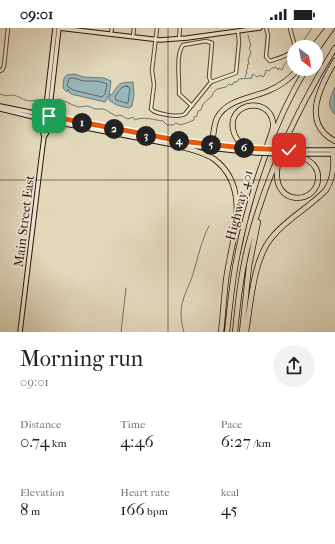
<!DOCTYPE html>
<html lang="en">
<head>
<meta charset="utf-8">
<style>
  :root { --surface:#fff; --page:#f2f2f2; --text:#202124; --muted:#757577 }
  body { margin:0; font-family:"IM FELL French Canon",serif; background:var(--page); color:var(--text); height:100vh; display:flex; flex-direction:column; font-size:15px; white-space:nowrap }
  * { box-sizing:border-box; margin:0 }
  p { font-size:13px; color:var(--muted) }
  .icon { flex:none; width:22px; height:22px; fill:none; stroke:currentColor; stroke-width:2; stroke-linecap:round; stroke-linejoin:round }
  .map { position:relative; height:304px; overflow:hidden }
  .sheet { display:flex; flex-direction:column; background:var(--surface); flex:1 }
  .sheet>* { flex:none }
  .needle { width:26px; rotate:148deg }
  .buttons { position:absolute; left:287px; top:12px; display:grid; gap:8px }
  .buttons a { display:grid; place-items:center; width:36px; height:36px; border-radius:50%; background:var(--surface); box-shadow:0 4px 16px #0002; font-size:20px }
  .pin { position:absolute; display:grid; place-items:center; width:34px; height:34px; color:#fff; margin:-17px; border-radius:8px; box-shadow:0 2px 6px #0006 }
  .km { position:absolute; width:20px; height:20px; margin:-10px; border-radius:50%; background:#222; color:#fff; font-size:11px; line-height:20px; text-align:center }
  .round { display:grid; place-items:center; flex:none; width:42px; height:42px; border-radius:21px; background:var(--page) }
  .headline { display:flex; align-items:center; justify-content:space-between; height:68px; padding:0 20px }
  h1 { font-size:22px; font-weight:600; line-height:30px }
  .figures { display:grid; grid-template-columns:repeat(3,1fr); gap:6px; height:68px; padding:4px 20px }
  .figures div { display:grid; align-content:center }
  .figures b { font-size:17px; font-weight:600 }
  .figures small { font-size:11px; font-weight:400 }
  .figures p { font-size:11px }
  .status { display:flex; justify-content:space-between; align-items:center; height:28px; padding:0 20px; background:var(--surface); direction:ltr }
  .status svg { height:11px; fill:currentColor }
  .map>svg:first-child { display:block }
  .water { fill:#99b7bb; stroke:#6d7570 }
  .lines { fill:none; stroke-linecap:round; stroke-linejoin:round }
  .shore { stroke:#62645e; stroke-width:1 }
  .stream { stroke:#6d7570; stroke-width:1 }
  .street-casing { stroke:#59442f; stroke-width:4.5 }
  .secondary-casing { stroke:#2b1200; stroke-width:5.5 }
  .highway-casing { stroke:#2b1200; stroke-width:6 }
  .street { stroke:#ece6d4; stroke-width:2.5 }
  .secondary { stroke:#ece6d4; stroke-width:3.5 }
  .highway { stroke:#e2d9bd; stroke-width:4.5 }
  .secondary-bridge-casing { stroke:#2b1200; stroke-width:5.5; stroke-linecap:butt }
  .secondary-bridge { stroke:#ece6d4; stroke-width:3.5 }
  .route-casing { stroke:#fff; stroke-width:8 }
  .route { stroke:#ea580c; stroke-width:5 }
  .grid { fill:none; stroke:#2b1200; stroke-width:1; stroke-opacity:0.55 }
  .labels { text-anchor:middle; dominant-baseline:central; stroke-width:3.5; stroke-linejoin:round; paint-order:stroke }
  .street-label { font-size:13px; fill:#2b1200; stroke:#ece6d4 }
</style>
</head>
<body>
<div class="status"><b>09:01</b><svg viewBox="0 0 49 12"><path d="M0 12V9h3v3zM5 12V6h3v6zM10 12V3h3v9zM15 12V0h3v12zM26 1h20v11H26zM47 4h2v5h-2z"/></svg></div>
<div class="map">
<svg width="335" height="304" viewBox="0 0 335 304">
  <rect width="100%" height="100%" fill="#e2d9bd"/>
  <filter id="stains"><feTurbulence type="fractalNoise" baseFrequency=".005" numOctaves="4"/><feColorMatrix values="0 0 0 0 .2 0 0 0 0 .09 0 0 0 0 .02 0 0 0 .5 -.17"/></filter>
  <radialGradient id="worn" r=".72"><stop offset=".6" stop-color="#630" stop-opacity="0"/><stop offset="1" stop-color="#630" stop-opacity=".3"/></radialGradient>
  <path class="water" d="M74,46L81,48L83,49L104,50L111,53L109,67H111C121,55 116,55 133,54L134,67L132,78L129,80C122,79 115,77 109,72V68H108L105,74L71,66L69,64L68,61L67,64L63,60L64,50L67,47Z
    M335,59V87C326,76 330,71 335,59Z"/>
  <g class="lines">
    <path class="shore" d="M74,50L83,53H97L105,55L107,56L105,66L102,69L73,62L67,58L69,51Z
      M127,58L130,60L128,75H126L116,72L115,69C118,64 121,58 127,58Z"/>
    <path class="stream" d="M299,19L312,0
      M245,49L247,44L246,42L248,40L247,37L249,36L248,32L251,24L249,20L251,18L248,7
      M0,66C7,69 7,67 13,67C22,69 25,75 35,72L39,73
      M59,71L78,79L88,78L95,81H104L116,88L120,87L128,91L133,89L135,92C142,88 155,92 163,93L167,97H173L176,95L181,97L194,92V89L197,88L198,83L201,82L203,76L212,68L213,65L217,61L226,59L229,56L232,57L234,54H237L239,51L252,50V47L253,46L257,49L260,47L263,49L265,46L266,42L269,43L272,40L276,39L278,42L279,40L282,42L284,37L294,25
      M121,304L126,260
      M184,304C182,298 181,291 181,285C181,271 189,259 193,246C198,230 201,213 209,198"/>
    <defs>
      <path id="street" d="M157,0L152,42L154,57L151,81C155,86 179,90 185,86L211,54L236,45L239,14L238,4
        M266,0L268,7L266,29L270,33C278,30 296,27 294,15C293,10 291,5 290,0
        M111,5L112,0
        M133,8L134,0
        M179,10L180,0
        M0,43L2,42L4,38L8,0
        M192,78L179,66C180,53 175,28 183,17L206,13L212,15L209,49L211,54"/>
      <path id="secondary" d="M59,0L160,12L187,10L260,0
        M0,78L152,109L181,113L263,121
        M0,81L50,93L169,116
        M44,109L47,104L49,88L59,0
        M182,117L257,125
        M289,122H334
        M282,126H335
        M20,304L41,132L44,109L43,105L55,0"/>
      <path id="highway" d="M313,19L328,0
        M316,23L332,0
        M335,33C321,57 300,95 335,113
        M168,115C182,120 201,122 214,131C253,160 231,213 226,252C224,269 223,287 221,304
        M212,120C213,110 213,99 217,90C226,72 251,70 268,63C280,58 290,51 298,41
        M257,121C252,119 245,118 240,114C236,111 234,106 233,101C228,74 270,68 273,95C274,104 268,111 267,119
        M278,136C269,181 320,177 318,148C318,142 314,136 309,133C303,128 296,129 289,126
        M227,304C230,279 232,253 237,229C249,166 273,96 306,41
        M235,304C238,274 241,243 249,214C267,145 298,80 335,20
        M242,304L249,238L258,194
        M246,304C251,275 253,230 273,208C288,190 310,179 326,162C334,149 334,136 333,122"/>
    </defs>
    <use href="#street" class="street-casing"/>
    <use href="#secondary" class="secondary-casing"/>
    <use href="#highway" class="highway-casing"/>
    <use href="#street" class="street"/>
    <use href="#secondary" class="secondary"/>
    <use href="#highway" class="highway"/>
    <defs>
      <path id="secondary-bridge" d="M263,121L289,122
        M257,125L282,126"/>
    </defs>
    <use href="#secondary-bridge" class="secondary-bridge-casing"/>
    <use href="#secondary-bridge" class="secondary-bridge"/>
  </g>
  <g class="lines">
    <defs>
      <path id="route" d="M49,88L181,113L243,120L289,122"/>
    </defs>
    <use href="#route" class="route-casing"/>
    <use href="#route" class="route"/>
  </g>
  <path class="grid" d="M168,0V304M0,152H335"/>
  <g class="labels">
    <g class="street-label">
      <text transform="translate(239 177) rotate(-75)">Highway 401</text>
      <text transform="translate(24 193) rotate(-83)">Main Street East</text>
    </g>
  </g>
  <rect width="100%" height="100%" filter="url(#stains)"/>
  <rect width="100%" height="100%" fill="url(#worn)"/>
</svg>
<div class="buttons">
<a><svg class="needle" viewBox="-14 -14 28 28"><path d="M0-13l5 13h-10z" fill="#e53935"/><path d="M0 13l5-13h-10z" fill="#757577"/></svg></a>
</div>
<div class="pin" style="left:49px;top:88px;background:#1e9e55"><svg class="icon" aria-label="arrive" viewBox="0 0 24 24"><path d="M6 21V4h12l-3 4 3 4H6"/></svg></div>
<div class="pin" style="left:289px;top:122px;background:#d93025"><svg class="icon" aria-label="check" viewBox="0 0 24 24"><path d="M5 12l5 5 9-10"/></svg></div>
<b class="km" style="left:82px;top:95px">1</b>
<b class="km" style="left:114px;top:101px">2</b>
<b class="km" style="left:146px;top:108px">3</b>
<b class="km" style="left:179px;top:113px">4</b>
<b class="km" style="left:211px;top:117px">5</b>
<b class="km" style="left:244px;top:120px">6</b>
</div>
<section class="sheet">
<div class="headline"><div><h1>Morning run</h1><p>09:01</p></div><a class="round"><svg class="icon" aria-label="share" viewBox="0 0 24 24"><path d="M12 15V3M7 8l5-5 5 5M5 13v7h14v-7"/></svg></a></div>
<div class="figures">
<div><p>Distance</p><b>0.74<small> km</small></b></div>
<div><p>Time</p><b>4:46</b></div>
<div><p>Pace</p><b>6:27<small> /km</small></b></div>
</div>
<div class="figures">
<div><p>Elevation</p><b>8<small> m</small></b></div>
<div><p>Heart rate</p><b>166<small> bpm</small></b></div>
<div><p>kcal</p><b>45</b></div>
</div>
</section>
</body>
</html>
